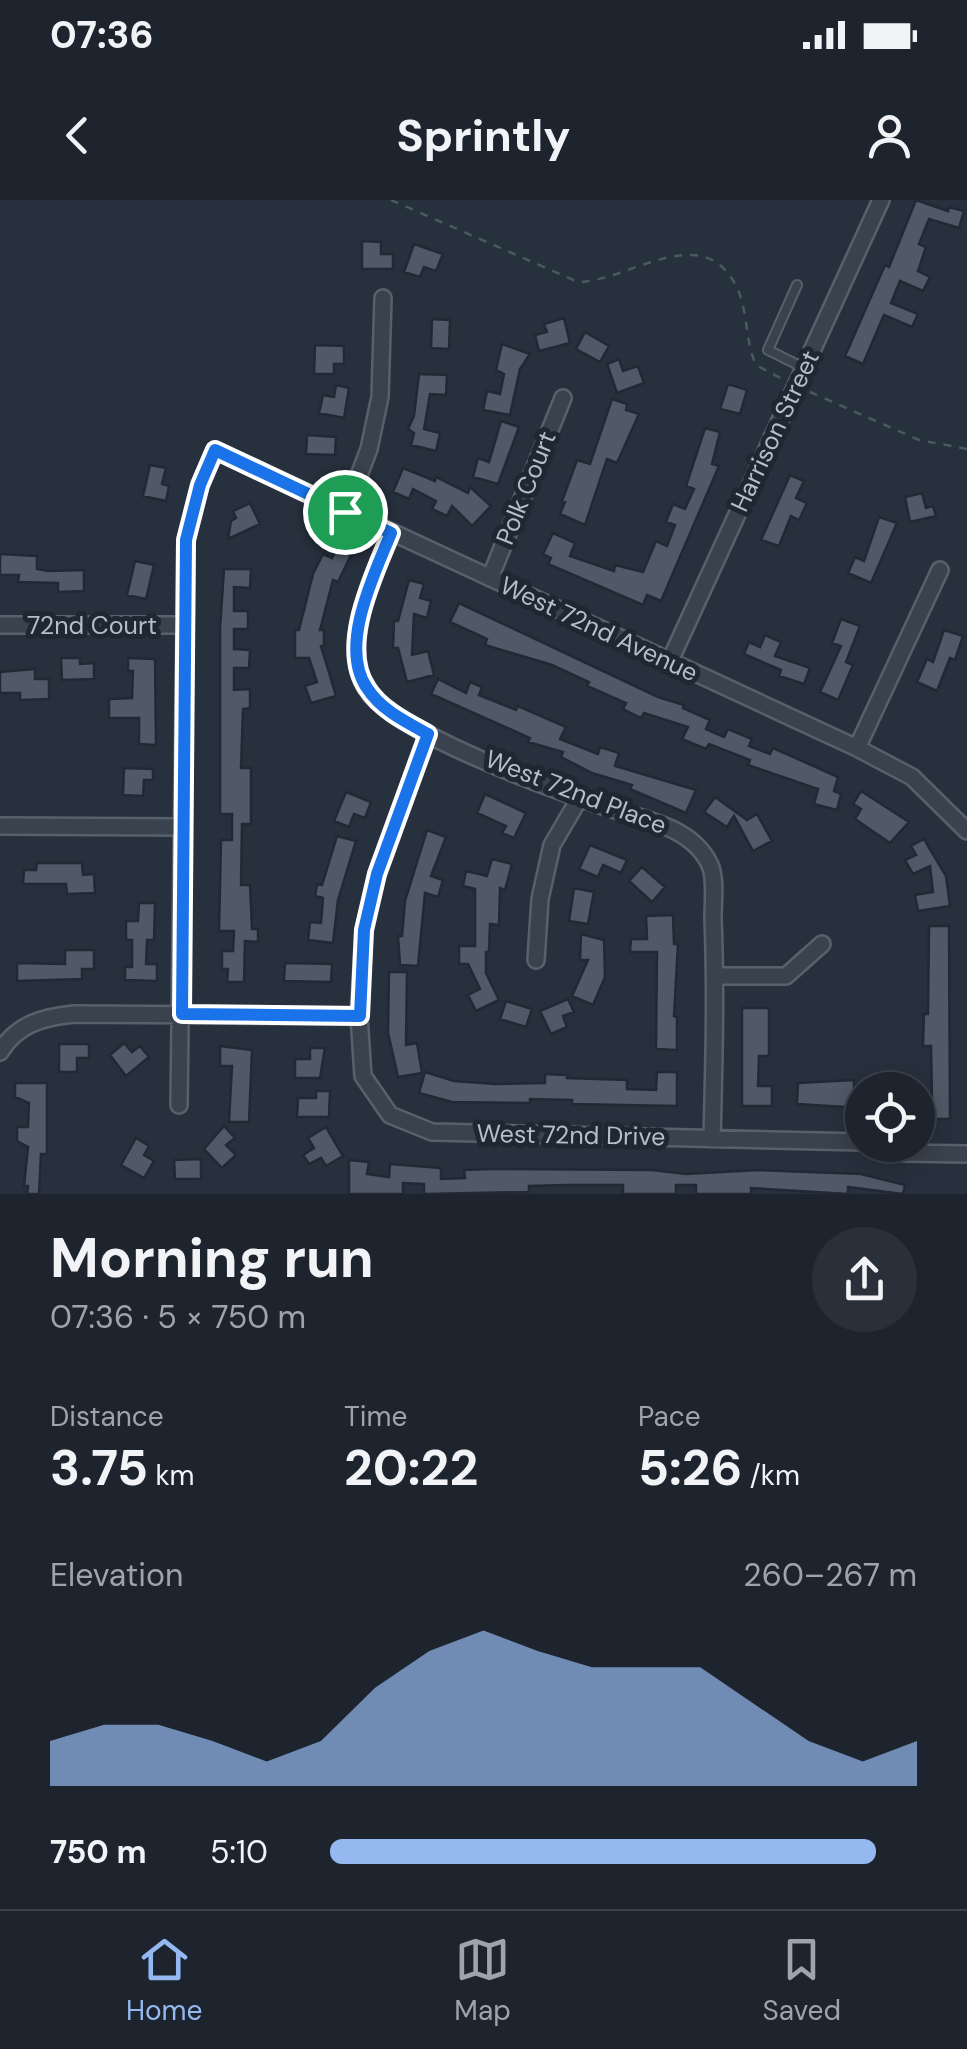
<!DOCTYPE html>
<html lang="en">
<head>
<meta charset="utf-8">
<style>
  :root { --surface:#1d242e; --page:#2a303a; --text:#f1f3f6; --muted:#a0a4aa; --line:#3b414a; --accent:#94b8ef }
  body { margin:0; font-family:"DM Sans",sans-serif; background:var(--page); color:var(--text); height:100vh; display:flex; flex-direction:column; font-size:38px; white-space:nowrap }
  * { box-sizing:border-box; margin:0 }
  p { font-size:32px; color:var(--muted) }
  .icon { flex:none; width:55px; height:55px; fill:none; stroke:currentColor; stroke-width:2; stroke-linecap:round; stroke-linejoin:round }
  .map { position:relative; height:994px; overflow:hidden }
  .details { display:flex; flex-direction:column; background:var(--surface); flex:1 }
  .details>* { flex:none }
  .controls { position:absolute; left:845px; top:872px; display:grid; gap:20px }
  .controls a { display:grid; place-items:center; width:90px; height:90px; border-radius:50%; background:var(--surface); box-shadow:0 5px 25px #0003,0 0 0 2px var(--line); font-size:50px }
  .pin { position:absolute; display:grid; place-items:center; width:85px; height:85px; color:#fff; margin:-42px; border:5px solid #fff; border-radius:50%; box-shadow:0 2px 10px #0007 }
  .round { display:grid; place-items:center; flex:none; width:105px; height:105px; border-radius:52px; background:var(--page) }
  .head { display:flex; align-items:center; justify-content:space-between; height:170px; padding:0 50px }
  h1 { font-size:55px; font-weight:700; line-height:75px }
  .metrics { display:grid; grid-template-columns:repeat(3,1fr); gap:15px; height:170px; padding:10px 50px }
  .metrics div { display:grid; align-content:center }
  .metrics b { font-size:50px; font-weight:700 }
  .metrics small { font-size:28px; font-weight:400 }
  .metrics p { font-size:28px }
  .chart { height:280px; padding:20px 50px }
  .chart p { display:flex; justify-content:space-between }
  .chart svg { width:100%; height:180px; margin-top:10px; fill:var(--accent); opacity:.7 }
  ul { padding:0 50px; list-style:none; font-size:32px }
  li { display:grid; grid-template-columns:160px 120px 1fr; align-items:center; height:75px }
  li i { height:25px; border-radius:12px; background:var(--accent) }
  .status { display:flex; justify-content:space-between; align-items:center; height:70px; padding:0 50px; background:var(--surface); direction:ltr }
  .status svg { height:28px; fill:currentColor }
  header { display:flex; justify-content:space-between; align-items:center; height:130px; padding:0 50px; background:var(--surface); font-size:45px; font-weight:700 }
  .dock { display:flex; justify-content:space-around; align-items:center; height:140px; border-top:2px solid var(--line); background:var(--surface); font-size:28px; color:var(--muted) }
  .dock a { display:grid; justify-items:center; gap:5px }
  .dock .selected { color:var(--accent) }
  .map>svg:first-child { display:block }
  .building { fill:#505967; stroke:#212934; stroke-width:2.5 }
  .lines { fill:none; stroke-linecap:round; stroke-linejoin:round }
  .lane-casing { stroke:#58606b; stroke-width:12 }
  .street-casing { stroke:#58606b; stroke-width:20 }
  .path { stroke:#495a5d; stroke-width:2.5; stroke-dasharray:8 8; stroke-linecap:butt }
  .lane { stroke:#3a424d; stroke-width:8 }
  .street { stroke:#3a424d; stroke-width:15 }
  .route-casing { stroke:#fff; stroke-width:20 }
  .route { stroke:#1a73e8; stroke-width:12 }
  .labels { text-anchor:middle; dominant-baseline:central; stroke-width:10; stroke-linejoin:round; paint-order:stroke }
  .street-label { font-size:25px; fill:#b7bdc8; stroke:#1f2732 }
</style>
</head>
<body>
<div class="status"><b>07:36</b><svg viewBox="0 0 49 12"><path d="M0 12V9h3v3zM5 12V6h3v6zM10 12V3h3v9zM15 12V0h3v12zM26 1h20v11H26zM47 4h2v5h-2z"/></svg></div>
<header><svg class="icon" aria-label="back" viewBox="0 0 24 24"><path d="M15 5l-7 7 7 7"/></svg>Sprintly<svg class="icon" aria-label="person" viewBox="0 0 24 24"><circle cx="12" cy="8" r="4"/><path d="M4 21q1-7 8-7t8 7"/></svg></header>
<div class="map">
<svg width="967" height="994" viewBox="0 0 967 994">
  <rect width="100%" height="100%" fill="#27303d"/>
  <path class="building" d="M916,0L948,11L949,7L964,11L959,28L929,19L919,44L926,47L918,71L930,77L923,91L900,81L891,103L918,114L912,127L884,115L863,164L845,156L885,65L889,67Z
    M362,41L381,42V54H393V69H362Z
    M414,44L443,54L436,71L424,67L420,77L404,72Z
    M564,118L570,143L539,151L535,135L547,132L544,124Z
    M432,119L450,120L449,149L431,148Z
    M585,132L609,146L600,162L576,149Z
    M502,144L530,154L520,169L510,215L483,210L487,191L500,194L504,174L496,170Z
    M315,145L344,146V164H334V174H314Z
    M619,159L623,171L638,166L644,183L617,193L607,164Z
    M419,174L447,175L446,195L430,194L424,229L440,233L436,251L411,245L414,233L408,229L414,216Z
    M728,184L747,190L740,214L720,209Z
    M336,185L349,188L344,218L319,213L323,195L334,197Z
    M612,199L627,204L626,210L639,214L617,263L607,259L585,325L560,314L565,302L562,301L577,260L590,264Z
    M501,221L519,227L498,284L473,277L478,258L489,262Z
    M705,228L720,232L712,264L719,266L661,401L647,395L643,405L548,364L551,358L543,354L553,333L575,343L570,356L614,371L615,365L643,372L656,341L667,346L675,325L666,322L673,304L685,309L694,289L686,286Z
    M307,235L336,237L335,255L306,254Z
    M150,265L166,268L162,284L169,286L166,301L143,296Z
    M403,268L435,281L436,277L468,293L470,287L491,306L472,326L452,306L447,316L432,309L436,301L413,289L409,299L393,292Z
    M790,275L804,281L796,298L807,303L799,320L791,316L779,346L761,340Z
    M922,293L926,308L933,306L936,316L910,322L905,297Z
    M250,303L260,324L228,339L231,321L236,318L233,311Z
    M879,317L897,323L871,383L848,373L855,357L864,361Z
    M337,348L351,355L338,382L333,380L320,430H324V446H321L336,496L311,503L305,486L317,482L309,458H295V430H299L313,374L323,354L332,358Z
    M0,354L37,356V369L48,371L84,370V391L58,392V383L18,382L19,375H0Z
    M135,361L154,365L146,399L127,395Z
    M224,369H251L250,388L234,387V411H248V429H234V449L250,450L249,468H234V490L250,489V508L243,509L241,568H251V624H242L241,685H250L252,729H258V742L245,741L244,782H227L228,769H222V751H233L234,731H219L221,640H232V614H220V429Z
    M409,380L424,384L420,398L431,401L427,418L414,414L412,455L428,451L434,475L407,482L398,448H393L394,421H398Z
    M459,403L658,497L684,505L683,508L710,520L706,529L724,537L728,529L752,539L749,546L770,554L773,548L838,577L834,591L841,594L837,610L814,604L818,589L748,565L750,560L709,544L706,549L682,539L688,527L644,513L641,518L623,509L626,503L587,486L589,482L552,465L485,445L487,439L450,422Z
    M841,419L860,426L846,462L853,465L838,500L820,492L841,446L832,443Z
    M944,430L963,436L955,460L950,458L937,491L917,482L927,459L933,462Z
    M765,435L781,442L775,456L810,468L804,484L779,476L781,470L744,454L749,442L760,447Z
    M61,458H80V464L94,463V479L62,480Z
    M128,458L155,459L156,545L139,544V518H109V499L132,498L133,471H128Z
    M35,469V479H49V499L20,500V493H0V472Z
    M438,479L466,493L470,482L482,487L479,495L516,510L518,506L566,527L560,539L598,554L600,547L619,553L615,566L696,590L686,613L630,589L632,585L592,573L561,557L563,552L528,542L530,538L431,494Z
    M124,568L153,569V580H144L143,596L123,595Z
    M861,591L909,622L890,643L855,619L861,609L853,604Z
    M346,592L371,602L365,618L354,614L349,627L334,621Z
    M485,594L526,613L514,638L502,633L506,626L477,613Z
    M715,597L747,620L757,614L772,641L753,651L734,616L727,627L704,612Z
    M427,630L446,637L431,676L443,680L438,697L425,693L418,766L400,765L398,736H402L405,701Z
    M337,636L356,641L338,700L333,743L308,740L310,722L321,723L323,698L315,696L317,684L322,685Z
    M924,639L946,676L950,706L918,711L915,695L933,692L930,666L913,674L905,660L916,655L911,646Z
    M590,645L627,660L621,673L603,665L598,677L579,669Z
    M492,659L512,664L505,690L500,688L499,725L490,724L489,752H486V773L499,800L476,811L468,795L480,789L468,764H459V746H475V689L463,686L466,671L487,676Z
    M37,663H82L83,675L94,674L95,693L67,694L66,684H23L24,670H36Z
    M642,667L665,687L652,702L629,681Z
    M574,688L594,692L588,724L569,721Z
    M139,703H155L154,740H147L146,764H157V781L125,780V767H132V740H126V721H138Z
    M673,715L674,744H678L674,816L677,817V850L656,849L657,752H630L631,739H647L646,716Z
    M929,726H949L950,919H926V901H932L931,846H923L924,814H928Z
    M581,734L604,740L605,777L593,805L572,796L588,760H580Z
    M65,750H94V769H82V779L17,781V763L65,764Z
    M285,763L332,764L331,782L284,781Z
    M389,772H407L406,845L417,843L422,873L398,877L388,833Z
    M568,799L574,812L563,816L567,827L551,834L540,811Z
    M506,801L532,809L526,827L500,819Z
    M742,808H769V856H759L758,886H772V906H742Z
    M124,843L132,852L140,846L149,857L126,876L110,855Z
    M59,844H89V858H77V872H59Z
    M220,846L252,850L249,922H229L232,866H220Z
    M310,848H325L320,878H295V859H310Z
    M425,872L454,881L495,884L545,883V874L567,875V878L627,880V889L656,890L657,872H677V906L572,904V900L530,899V903L452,902L419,893Z
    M854,880V890H862V908L797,904L798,883Z
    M15,883H47V954H41L39,994H27L28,986H24L28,947L17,941V927H28L29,903L15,897Z
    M316,891H330L329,917H297L298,898H316Z
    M224,926L235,938L226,945L236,955L222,968L204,949Z
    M326,927L343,956L326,966L321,958L309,964L303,955L314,948L308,938Z
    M136,938L149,946L144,955L154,961L144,978L121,965Z
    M201,959V979H175L174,960Z
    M349,960L369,962L367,974L389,977L390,964L441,968V979L465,978L464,970L492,969L652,970L686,974L758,970L861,974L905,985L903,994L848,987V994L751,988V994H696V985H676V994H623V985H568L529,986V992L424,994V984L403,983V994H349Z"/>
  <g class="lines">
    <defs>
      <path id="lane" d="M797,85L768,150L804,168"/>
      <path id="street" d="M345,312L369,249L380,197L383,98
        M391,333C374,376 341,440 365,486C388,531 563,594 615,610C649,621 693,628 710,665C716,678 713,703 713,718C716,791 714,865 712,939
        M490,378L563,198
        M0,425H185
        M669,463L881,0
        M428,534L377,674L364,730L359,816L363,876L390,915L432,932L862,942
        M857,548L940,370
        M2,626L182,627
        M536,760L540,699L552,645L579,599
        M715,776H786L822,744
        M0,852C17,824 43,817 74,814L359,816
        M179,905L186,340L200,285L215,250L857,548L912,577L967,631
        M873,945L901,953L967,954"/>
    </defs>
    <use href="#lane" class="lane-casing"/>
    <use href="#street" class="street-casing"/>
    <path class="path" d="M391,0L578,82C628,82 705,16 738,90C748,113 745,141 756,165L784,180
      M810,192L919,240L967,249"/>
    <use href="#lane" class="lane"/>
    <use href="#street" class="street"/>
  </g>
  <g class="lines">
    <defs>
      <path id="route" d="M215,250L391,333C375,373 338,446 367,488C381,510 406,522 428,534L377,674L364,730L360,816L182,814L186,340L200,285Z"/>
    </defs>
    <use href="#route" class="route-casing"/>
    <use href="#route" class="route"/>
  </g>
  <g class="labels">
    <g class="street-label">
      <text transform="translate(775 231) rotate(-65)">Harrison Street</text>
      <text transform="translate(526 288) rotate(-68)">Polk Court</text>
      <text x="92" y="425">72nd Court</text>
      <text transform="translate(599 429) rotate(25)">West 72nd Avenue</text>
      <text transform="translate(576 592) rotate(21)">West 72nd Place</text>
      <text transform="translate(571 935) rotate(1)">West 72nd Drive</text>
    </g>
  </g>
</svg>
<div class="controls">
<a><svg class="icon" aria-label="locate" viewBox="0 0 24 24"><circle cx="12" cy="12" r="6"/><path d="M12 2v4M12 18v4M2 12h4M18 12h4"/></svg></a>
</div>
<div class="pin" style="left:345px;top:312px;background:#1e9e55"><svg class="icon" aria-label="arrive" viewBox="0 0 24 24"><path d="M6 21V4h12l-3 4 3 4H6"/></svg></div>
</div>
<section class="details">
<div class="head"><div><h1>Morning run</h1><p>07:36 · 5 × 750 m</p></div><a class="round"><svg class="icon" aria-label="share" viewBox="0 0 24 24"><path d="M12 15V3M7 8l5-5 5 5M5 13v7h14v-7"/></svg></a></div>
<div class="metrics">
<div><p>Distance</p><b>3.75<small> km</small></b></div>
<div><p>Time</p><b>20:22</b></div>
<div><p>Pace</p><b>5:26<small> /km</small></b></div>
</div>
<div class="chart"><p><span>Elevation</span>260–267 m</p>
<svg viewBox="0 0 160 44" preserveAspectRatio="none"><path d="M0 44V33L10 29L20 29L30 33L40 38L50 33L60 20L70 11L80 6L90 11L100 15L110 15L120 15L130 24L140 33L150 38L160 33V44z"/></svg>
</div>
<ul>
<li><b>750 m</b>5:10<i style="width:93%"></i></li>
</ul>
</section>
<nav class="dock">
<a class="selected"><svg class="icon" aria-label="home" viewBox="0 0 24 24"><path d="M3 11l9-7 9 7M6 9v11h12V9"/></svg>Home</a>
<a><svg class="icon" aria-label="map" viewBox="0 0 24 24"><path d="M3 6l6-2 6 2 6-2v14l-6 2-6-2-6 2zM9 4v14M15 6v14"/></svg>Map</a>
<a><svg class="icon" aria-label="saved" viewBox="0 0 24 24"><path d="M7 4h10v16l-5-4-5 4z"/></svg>Saved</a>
</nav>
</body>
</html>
